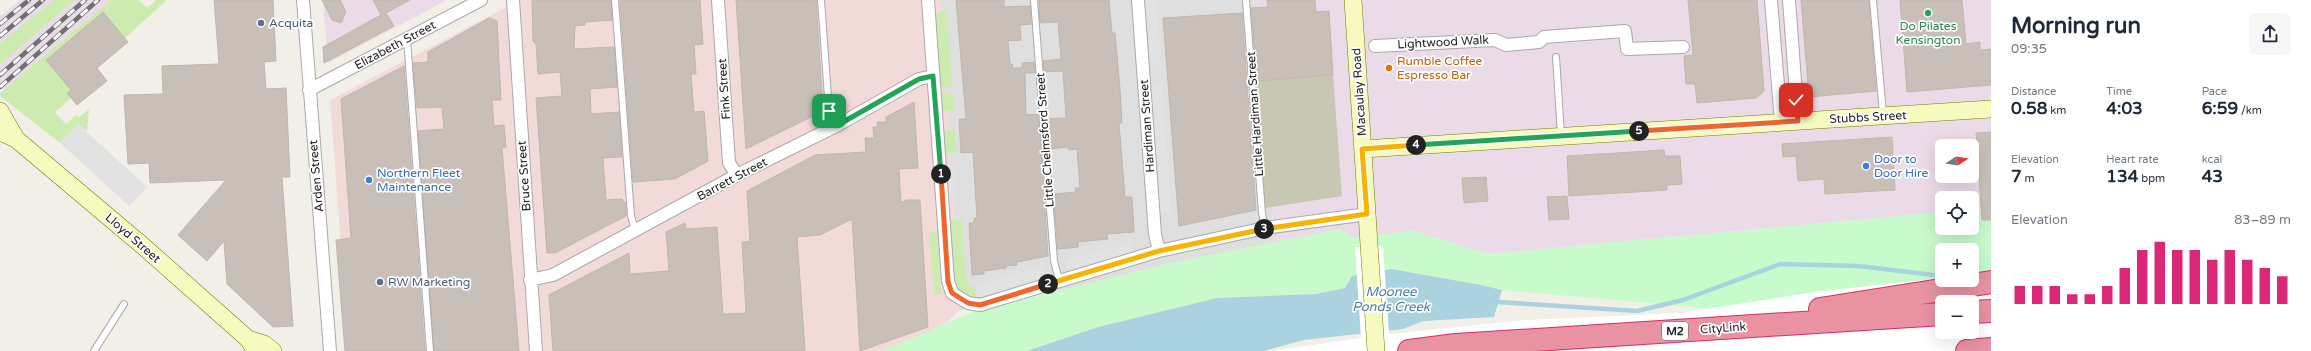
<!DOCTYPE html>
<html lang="en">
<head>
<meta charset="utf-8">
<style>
  :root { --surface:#fff; --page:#f6f6f7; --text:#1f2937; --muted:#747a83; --accent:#db2777 }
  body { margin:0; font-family:"Varela Round",sans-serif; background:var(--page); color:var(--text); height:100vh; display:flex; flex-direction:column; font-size:15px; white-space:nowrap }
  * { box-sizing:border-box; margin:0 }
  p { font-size:13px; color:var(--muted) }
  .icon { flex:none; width:22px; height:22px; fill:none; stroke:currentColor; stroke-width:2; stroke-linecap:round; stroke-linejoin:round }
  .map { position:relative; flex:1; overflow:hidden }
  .panel { display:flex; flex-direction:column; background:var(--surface); width:320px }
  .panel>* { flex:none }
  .needle { width:26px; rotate:78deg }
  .tools { position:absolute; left:1935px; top:139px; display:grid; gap:8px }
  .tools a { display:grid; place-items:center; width:44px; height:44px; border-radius:6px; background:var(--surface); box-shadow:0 4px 16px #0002; font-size:20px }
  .pin { position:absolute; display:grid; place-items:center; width:34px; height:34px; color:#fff; margin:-17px; border-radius:8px; box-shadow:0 2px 6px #0006 }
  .km { position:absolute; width:20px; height:20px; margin:-10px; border-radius:50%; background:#222; color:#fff; font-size:11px; line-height:20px; text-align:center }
  .round { display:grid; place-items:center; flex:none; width:42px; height:42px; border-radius:6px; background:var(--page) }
  .headline { display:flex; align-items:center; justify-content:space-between; height:68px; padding:0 20px }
  h1 { font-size:22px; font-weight:700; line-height:30px }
  .metrics { display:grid; grid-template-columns:repeat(3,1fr); gap:6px; height:68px; padding:4px 20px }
  .metrics div { display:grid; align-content:center }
  .metrics b { font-size:17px; font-weight:700 }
  .metrics small { font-size:11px; font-weight:400 }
  .metrics p { font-size:11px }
  .chart { height:112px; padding:8px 20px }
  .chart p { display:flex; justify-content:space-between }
  .chart svg { width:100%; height:72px; margin-top:4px; stroke:var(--accent); stroke-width:6 }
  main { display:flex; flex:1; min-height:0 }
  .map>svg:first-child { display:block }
  .residential { fill:#e0dfdf }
  .commercial { fill:#f2dad9 }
  .industrial { fill:#ebdbe8; fill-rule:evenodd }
  .construction { fill:#c7c7b4 }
  .grass { fill:#cdebb0 }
  .park { fill:#c8facc; fill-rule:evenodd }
  .parking { fill:#e2e2e2 }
  .water { fill:#aad3df }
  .pier { fill:#fff; fill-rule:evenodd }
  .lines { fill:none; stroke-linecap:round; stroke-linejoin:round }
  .stream { stroke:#aad3df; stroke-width:4.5 }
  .building { fill:#c7bfb8; stroke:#c4b6ab }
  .lane-casing { stroke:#a9a9a9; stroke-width:8 }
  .street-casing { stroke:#a9a9a9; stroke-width:14 }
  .secondary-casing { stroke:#707d05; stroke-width:18 }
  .highway-casing { stroke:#dc2a67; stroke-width:24 }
  .lane { stroke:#fff; stroke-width:6 }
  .street { stroke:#fff; stroke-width:12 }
  .secondary { stroke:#f7fabf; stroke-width:17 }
  .highway { stroke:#e892a2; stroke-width:22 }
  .rail-casing { stroke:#707070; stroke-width:4.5 }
  .rail { stroke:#fff; stroke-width:3; stroke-dasharray:9; stroke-linecap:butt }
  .split-1-casing { stroke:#fff; stroke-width:8 }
  .split-2-casing { stroke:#fff; stroke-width:8 }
  .split-3-casing { stroke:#fff; stroke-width:8 }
  .split-4-casing { stroke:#fff; stroke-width:8 }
  .split-5-casing { stroke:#fff; stroke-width:8 }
  .split-6-casing { stroke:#fff; stroke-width:8 }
  .split-1 { stroke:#22a559; stroke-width:5 }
  .split-2 { stroke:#f0652b; stroke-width:5 }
  .split-3 { stroke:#f5b400; stroke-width:5 }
  .split-4 { stroke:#f5b400; stroke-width:5 }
  .split-5 { stroke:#22a559; stroke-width:5 }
  .split-6 { stroke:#f0652b; stroke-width:5 }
  .leisure-dot { fill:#2e9e5b; stroke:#fff; stroke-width:1.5 }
  .service-dot { fill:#5c6f8a; stroke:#fff; stroke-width:1.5 }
  .food-dot { fill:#e8710a; stroke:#fff; stroke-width:1.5 }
  .shop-dot { fill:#3f7fe0; stroke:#fff; stroke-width:1.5 }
  .labels { text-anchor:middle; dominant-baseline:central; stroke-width:3.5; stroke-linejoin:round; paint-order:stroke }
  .shield { fill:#fff; stroke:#646464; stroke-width:1 }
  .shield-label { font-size:11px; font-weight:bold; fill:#222 }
  .service-label { font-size:12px; fill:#4e5e75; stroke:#fff; text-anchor:start }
  .leisure-label { font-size:12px; fill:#27864d; stroke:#fff }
  .street-label { font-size:12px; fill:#222; stroke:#fff }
  .food-label { font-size:12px; fill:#c56008; stroke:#fff; text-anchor:start }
  .shop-label { font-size:12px; fill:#366cbe; stroke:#fff; text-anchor:start }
  .water-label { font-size:13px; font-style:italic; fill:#4a7aab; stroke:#fff }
</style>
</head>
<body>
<main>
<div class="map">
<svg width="1991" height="351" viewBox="0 0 1991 351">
  <rect width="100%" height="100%" fill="#f2efe9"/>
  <path class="residential" d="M940,0H1256L1275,250L960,310Z"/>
  <path class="commercial" d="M520,0H940L960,310L946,323L889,351H349L330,100Z"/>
  <path class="industrial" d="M20,0H54L0,43V16Z
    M75,0H111L5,91L0,86V65Z
    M323,0H447L328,63Z
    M1256,0H1991V208L1972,209V198H1942V212L1487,254L1414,231L1275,250ZM1942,146H1972V176H1942Z"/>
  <path class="construction" d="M1333,75L1342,196L1265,208L1256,81Z"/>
  <path class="grass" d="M54,0H75L0,65V43Z
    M111,0H139L147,8L156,0H167L125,38L103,12L46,59L71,90L67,93L71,98L55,112L66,124L76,115L79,117L89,109L87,131L78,124L60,143L0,96V93Z
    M947,10L952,88H939L934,17L940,11Z
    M943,93H953L954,111H944L941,108L940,94Z
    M955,129L957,152L947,154L944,151L943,131Z
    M962,219L966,277L970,287H975L976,297C965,296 957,291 952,281L948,221Z
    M937,231L941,294L934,295L929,232Z"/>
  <path class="park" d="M1991,208V294L1750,312L1502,290L1481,285L1392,269L1345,288L1316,294L1217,298L1098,327L1027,351H882L973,312L1170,263L1340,229L1352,237L1414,231L1487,254L1942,212V228H1972V209ZM1942,250H1972V280H1942Z"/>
  <path class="parking" d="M1145,0H1156L1161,64H1150Z
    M1162,86L1171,212L1160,213L1151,87Z
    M78,124L147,187L129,206L60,143Z
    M945,167H955L956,197H946Z
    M1130,243L1133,253L1068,270L1066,260Z
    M1042,266L1045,277L979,297L975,287Z"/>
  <path class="water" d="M1392,269L1481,285L1502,290L1494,317L1423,321L1403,329L1304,340L1264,351H1027L1098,327L1217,298L1316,294L1345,288L1352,276Z"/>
  <path class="pier" d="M1383,246L1389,334L1527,320L1682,313L1814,292L1942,278V280H1972V274L1991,271V351H1272L1361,338L1355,247ZM1942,302H1972V332H1942Z"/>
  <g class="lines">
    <path class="stream" d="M1498,302L1637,311L1683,300L1780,264L1858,266L1942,276"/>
  </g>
  <path class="building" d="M214,0H273L276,61L264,62L266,89L286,88L290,177H282L293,326L273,327L227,284L224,241L207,261L178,235L226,180L150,183L149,163L128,164L124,95L163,94L162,66L219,64Z
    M322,0H340L346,12L341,23L332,20Z
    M373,0H410L386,13L394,26L324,63L323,47L381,15Z
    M532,0H611L612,20L585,22V25L575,26L574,49L614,47L617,87L590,89L591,114L619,112L622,157L603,158L606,200L622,199L625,202L626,216L555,253H547L536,98L562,96L560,72L538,74L536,44L533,41Z
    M620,0H700L703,44L694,45L696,74H691L694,112L704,111L708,161L675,179L633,182Z
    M736,0H816L823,111L746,149Z
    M956,0H1004V7L1030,6L1031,24L1020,25L1021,40L1008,41L1010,64H1012L1013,68H1022V63L1034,62L1035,73H1025L1026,115L1038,114L1039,120L1048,256L1017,262V265L1006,266V268L984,271V274L972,275L969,223H973L975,218H977L973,152L961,153L959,119H966Z
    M1039,0H1109L1112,33H1115L1120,89L1122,123H1119L1125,197H1132L1134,232L1107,234L1108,239L1078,242V247L1058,249L1053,194L1076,192L1075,188H1080L1077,149L1069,150L1068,147L1050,149L1048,119L1066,118L1063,71L1044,72L1043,61L1061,59L1058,22L1040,23Z
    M1267,0H1315L1316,12L1329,11L1333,75L1257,81L1251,8L1268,7Z
    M1688,0H1757L1764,91L1756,98L1697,103L1695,84H1686L1684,56L1693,55Z
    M1801,0H1869L1876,91L1809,97Z
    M1900,0H1962L1966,44L1980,42V50L1991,49V85L1907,92Z
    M103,12L128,42L97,68L107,81L77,105L67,93L71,90L46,60Z
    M1242,13L1256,210L1179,226L1163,18Z
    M489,18L497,21L501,100H492L494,126L504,125L506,147L502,148L519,351H434L418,131L444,129L442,107L417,108L413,63L428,62V52Z
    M404,66L425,351H345L336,240L351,238L341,99Z
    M914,102L918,168L899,169L901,203L906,200H920L928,327L860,351L852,219L820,235L797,237L805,351H553L549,295L629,253L630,274L669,271L666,232L685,223L686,229L717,227L723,314L746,313L742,242L750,241L747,191L815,155L866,152L865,138H874L873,127H878L877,122H886V117Z
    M1991,132V220H1982L1976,133Z
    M1892,137L1895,190L1825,194L1824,179L1798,181L1796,156L1783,157L1782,144Z
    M1664,150L1665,156H1680L1682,184L1667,185V190L1569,196L1567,156Z
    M1486,177L1488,201L1464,203L1462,178Z
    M1567,196L1569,219L1549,220L1547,197Z"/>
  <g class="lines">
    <defs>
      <path id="lane" d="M615,0L631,216L635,230
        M821,0L829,111L838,125
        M1034,0L1054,261L1059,280
        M1246,0L1262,213L1265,228
        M1873,0L1883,114
        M407,39L430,351
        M1556,57L1561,135
        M94,351L124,304"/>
      <path id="street" d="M303,0L330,351
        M513,0L536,351
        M718,0L729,163L737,175
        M928,0L948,281L952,293L968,303L980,305L1159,251L1265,228L1367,214
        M1138,0L1155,234L1159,251
        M1771,0L1781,122
        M1789,0L1798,121
        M1375,46L1495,40L1506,45L1539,42L1544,37L1625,31L1627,49L1683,47
        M309,90L481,0
        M530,280L553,275L737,175L838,125L919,79L933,76"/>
      <path id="secondary" d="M1353,0L1376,351
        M0,111L16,139
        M0,132L16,139L143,246L248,339L256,351
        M1363,149L1991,109
        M248,339L264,344L273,351"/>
      <path id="highway" d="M1820,309L1991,282
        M1972,312L1991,311
        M1409,351L1456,345L1942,314
        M1967,351L1991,349"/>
    </defs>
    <use href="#lane" class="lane-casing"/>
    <use href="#street" class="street-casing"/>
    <use href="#secondary" class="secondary-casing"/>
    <use href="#highway" class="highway-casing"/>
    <use href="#lane" class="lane"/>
    <use href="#street" class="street"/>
    <use href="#secondary" class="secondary"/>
    <use href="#highway" class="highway"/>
    <defs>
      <path id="rail" d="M0,24L29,0
        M0,36L43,0
        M0,75L85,0
        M0,87L98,0"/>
    </defs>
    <use href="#rail" class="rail-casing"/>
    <use href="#rail" class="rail"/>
  </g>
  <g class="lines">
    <defs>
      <path id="split-1" d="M829,111L838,125L919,79L933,76L941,174"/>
      <path id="split-2" d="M941,174L948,282L952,293L968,303L980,305L1048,284"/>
      <path id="split-3" d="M1048,284L1159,251L1264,229"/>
      <path id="split-4" d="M1264,229L1367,214L1362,149L1416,145"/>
      <path id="split-5" d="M1416,145L1639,131"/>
      <path id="split-6" d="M1639,131L1798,121L1796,100"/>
    </defs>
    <use href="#split-1" class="split-1-casing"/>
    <use href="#split-2" class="split-2-casing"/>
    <use href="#split-3" class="split-3-casing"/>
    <use href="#split-4" class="split-4-casing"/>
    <use href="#split-5" class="split-5-casing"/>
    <use href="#split-6" class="split-6-casing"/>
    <use href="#split-1" class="split-1"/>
    <use href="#split-2" class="split-2"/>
    <use href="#split-3" class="split-3"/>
    <use href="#split-4" class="split-4"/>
    <use href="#split-5" class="split-5"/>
    <use href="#split-6" class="split-6"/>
  </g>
  <circle class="leisure-dot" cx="1928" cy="13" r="4"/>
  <g class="service-dot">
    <circle cx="261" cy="23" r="4"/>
    <circle cx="380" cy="282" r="4"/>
  </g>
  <circle class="food-dot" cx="1389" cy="68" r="4"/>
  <g class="shop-dot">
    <circle cx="1866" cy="166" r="4"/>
    <circle cx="369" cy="180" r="4"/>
  </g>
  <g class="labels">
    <rect class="shield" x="1662" y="322" width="26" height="18" rx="3"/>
    <g class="shield-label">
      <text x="1675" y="331">M2</text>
    </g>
    <g class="service-label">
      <text x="269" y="23">Acquita</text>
      <text x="388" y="282">RW Marketing</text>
    </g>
    <g class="leisure-label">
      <text x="1928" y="26">Do Pilates<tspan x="1928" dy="14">Kensington</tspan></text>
    </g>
    <g class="street-label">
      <text transform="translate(1443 42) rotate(-3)">Lightwood Walk</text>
      <text transform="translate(395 45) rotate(-28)">Elizabeth Street</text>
      <text transform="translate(724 89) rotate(-94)">Fink Street</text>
      <text transform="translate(1359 92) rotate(-94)">Macaulay Road</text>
      <text transform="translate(1255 114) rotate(-94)">Little Hardiman Street</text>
      <text transform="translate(1868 117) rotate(-3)">Stubbs Street</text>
      <text transform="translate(1147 126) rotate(-94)">Hardiman Street</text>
      <text transform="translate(1045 140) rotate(-94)">Little Chelmsford Street</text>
      <text transform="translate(316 176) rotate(-95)">Arden Street</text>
      <text transform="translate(524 176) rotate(-94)">Bruce Street</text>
      <text transform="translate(732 179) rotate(-28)">Barrett Street</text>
      <text transform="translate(133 238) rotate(41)">Lloyd Street</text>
      <text transform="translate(1723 328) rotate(-4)">CityLink</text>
    </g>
    <g class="food-label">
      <text x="1397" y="61">Rumble Coffee<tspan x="1397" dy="14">Espresso Bar</tspan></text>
    </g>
    <g class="shop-label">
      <text x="1874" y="159">Door to<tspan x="1874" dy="14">Door Hire</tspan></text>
      <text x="377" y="173">Northern Fleet<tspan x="377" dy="14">Maintenance</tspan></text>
    </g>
    <g class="water-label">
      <text x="1391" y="292">Moonee<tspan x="1391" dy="15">Ponds Creek</tspan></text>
    </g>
  </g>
</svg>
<div class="tools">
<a><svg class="needle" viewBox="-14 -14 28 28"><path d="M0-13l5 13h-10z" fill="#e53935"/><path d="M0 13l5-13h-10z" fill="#747a83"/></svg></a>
<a><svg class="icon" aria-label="locate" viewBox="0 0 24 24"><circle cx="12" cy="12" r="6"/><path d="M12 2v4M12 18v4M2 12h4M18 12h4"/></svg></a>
<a>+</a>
<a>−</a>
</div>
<div class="pin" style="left:829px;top:111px;background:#1e9e55"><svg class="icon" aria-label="arrive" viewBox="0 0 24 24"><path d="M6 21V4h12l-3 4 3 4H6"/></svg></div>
<div class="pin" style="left:1796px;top:100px;background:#d93025"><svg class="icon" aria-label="check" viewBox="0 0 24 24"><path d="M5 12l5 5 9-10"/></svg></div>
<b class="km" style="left:941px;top:174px">1</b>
<b class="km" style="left:1048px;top:284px">2</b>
<b class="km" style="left:1264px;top:229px">3</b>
<b class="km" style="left:1416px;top:145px">4</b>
<b class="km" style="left:1639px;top:131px">5</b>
</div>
<section class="panel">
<div class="headline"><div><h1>Morning run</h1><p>09:35</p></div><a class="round"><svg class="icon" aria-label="share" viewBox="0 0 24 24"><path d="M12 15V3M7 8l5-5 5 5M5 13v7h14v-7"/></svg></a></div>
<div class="metrics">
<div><p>Distance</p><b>0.58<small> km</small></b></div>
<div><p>Time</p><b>4:03</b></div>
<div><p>Pace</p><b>6:59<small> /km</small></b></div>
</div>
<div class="metrics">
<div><p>Elevation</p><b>7<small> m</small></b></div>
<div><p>Heart rate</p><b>134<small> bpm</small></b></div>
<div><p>kcal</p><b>43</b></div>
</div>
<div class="chart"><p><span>Elevation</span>83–89 m</p>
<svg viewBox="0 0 160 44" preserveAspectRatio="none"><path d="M5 44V33M15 44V33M25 44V33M35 44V38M45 44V38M55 44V33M65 44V22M75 44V11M85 44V6M95 44V11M105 44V11M115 44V17M125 44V11M135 44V17M145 44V22M155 44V27"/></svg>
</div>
</section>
</main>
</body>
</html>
